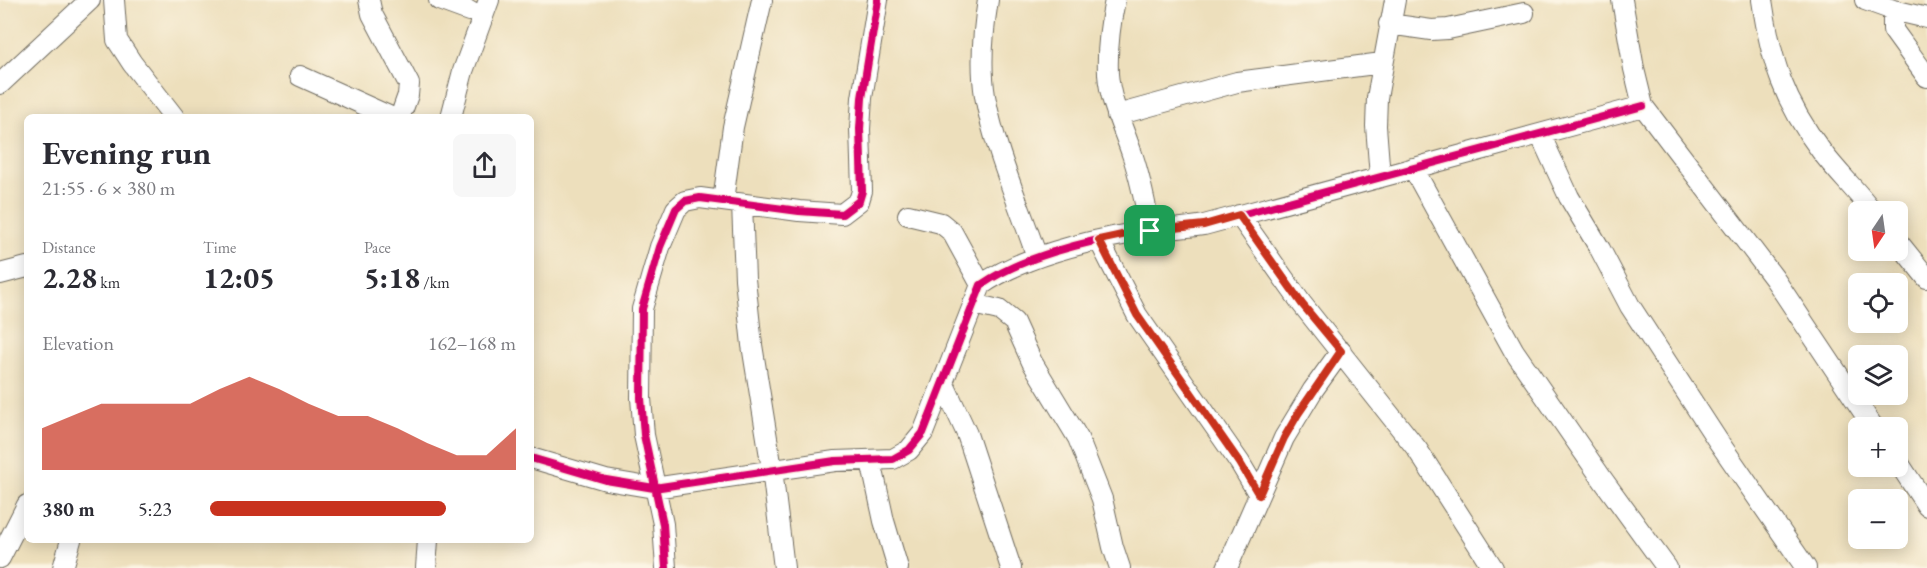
<!DOCTYPE html>
<html lang="en">
<head>
<meta charset="utf-8">
<style>
  :root { --surface:#fff; --page:#f7f7f7; --text:#2b2b33; --muted:#7c7c81; --accent:#c8321e }
  body { margin:0; font-family:"EB Garamond",serif; background:var(--page); color:var(--text); height:100vh; display:flex; flex-direction:column; font-size:22px; white-space:nowrap }
  * { box-sizing:border-box; margin:0 }
  p { font-size:20px; color:var(--muted) }
  .icon { flex:none; width:33px; height:33px; fill:none; stroke:currentColor; stroke-width:2; stroke-linecap:round; stroke-linejoin:round }
  .map { position:relative; flex:1; overflow:hidden }
  .details { position:absolute; left:24px; top:114px; width:510px; height:429px; display:flex; flex-direction:column; background:var(--surface); border-radius:9px; box-shadow:0 3px 15px #0003 }
  .details>* { flex:none }
  .needle { width:39px; rotate:193deg }
  .buttons { position:absolute; left:1848px; top:201px; display:grid; gap:12px }
  .buttons a { display:grid; place-items:center; width:60px; height:60px; border-radius:9px; background:var(--surface); box-shadow:0 3px 15px #0003; font-size:30px }
  .pin { position:absolute; display:grid; place-items:center; width:51px; height:51px; color:#fff; margin:-26px; border-radius:12px; box-shadow:0 3px 9px #0006 }
  .round { display:grid; place-items:center; flex:none; width:63px; height:63px; border-radius:9px; background:var(--page) }
  .overview { display:flex; align-items:center; justify-content:space-between; height:102px; padding:0 18px }
  h1 { font-size:33px; font-weight:700; line-height:45px }
  .metrics { display:grid; grid-template-columns:repeat(3,1fr); gap:9px; height:102px; padding:6px 18px }
  .metrics div { display:grid; align-content:center }
  .metrics b { font-size:30px; font-weight:700 }
  .metrics small { font-size:16px; font-weight:400 }
  .metrics p { font-size:16px }
  .chart { height:168px; padding:12px 18px }
  .chart p { display:flex; justify-content:space-between }
  .chart svg { width:100%; height:108px; margin-top:6px; fill:var(--accent); opacity:.7 }
  ul { padding:0 18px; list-style:none; font-size:20px }
  li { display:grid; grid-template-columns:96px 72px 1fr; align-items:center; height:45px }
  li i { height:15px; border-radius:8px; background:var(--accent) }
  .map>svg:first-child { display:block }
  .lines { fill:none; stroke-linecap:round; stroke-linejoin:round }
  .minor-casing { stroke:#6f6a5e; stroke-width:22 }
  .minor { stroke:#fff; stroke-width:20 }
  .cycleway-casing { stroke:#fcf5e5; stroke-width:11 }
  .cycleway { stroke:#d6006c; stroke-width:8 }
  .route-casing { stroke:#fff; stroke-width:12 }
  .route { stroke:#c8321e; stroke-width:8 }
</style>
</head>
<body>
<div class="map">
<svg width="1927" height="568" viewBox="0 0 1927 568">
  <rect width="100%" height="100%" fill="#fcf5e5"/>
  <filter id="ink" filterUnits="userSpaceOnUse"><feTurbulence type="fractalNoise" baseFrequency=".0167" numOctaves="2"/><feDisplacementMap in="SourceGraphic" scale="12" xChannelSelector="R" yChannelSelector="G"/><feConvolveMatrix kernelMatrix="1 2 1 2 8 2 1 2 1" color-interpolation-filters="sRGB"/></filter>
  <filter id="wash" filterUnits="userSpaceOnUse"><feTurbulence type="fractalNoise" baseFrequency=".008" numOctaves="4" result="noise"/><feDisplacementMap in="SourceGraphic" scale="24" xChannelSelector="R" yChannelSelector="G"/><feGaussianBlur stdDeviation="1.35" result="paint"/><feColorMatrix in="noise" values="0 0 0 0 0 0 0 0 0 0 0 0 0 0 0 0 0 1.4 0 .05"/><feComposite in="paint" operator="in"/></filter>
  <g filter="url(#wash)">
    <rect width="100%" height="100%" fill="#eddfbc"/>
  </g>
  <g filter="url(#ink)">
    <g class="lines">
      <defs>
        <path id="minor" d="M114,0L117,40L132,63L174,117
          M369,0L372,14L409,84L408,95L403,109
          M439,0L469,11
          M988,0C983,31 980,65 985,96C995,151 1019,204 1037,257
          M1115,0C1110,24 1107,50 1108,74C1110,102 1123,127 1132,154C1141,179 1145,205 1151,231
          M1622,0L1634,69L1643,106L1774,278L1874,428
          M1762,0C1771,62 1784,102 1822,152C1838,173 1857,191 1873,212
          M1865,0L1893,10L1927,18
          M1893,10V30L1927,77
          M1389,24L1431,30L1448,29L1524,13
          M300,76L391,117
          M0,84L90,0
          M1117,115L1237,82L1382,63
          M451,117L463,71L489,0
          M1540,134L1569,197L1600,249L1630,306L1718,441L1806,568
          M1413,168L1514,351L1603,480L1667,568
          M1380,177L1376,126L1377,98L1395,0
          M723,201L733,127L762,0
          M742,204L745,279L752,345L772,469L784,568
          M908,215L941,223L952,232L981,285
          M1239,215L1302,304L1417,449L1493,568
          M1099,240L1137,315L1240,463L1259,495
          M1898,242L1927,278
          M0,274L27,267
          M973,304L999,310L1014,322L1032,362L1078,438L1102,499L1113,547L1120,568
          M943,382L967,434L1011,568
          M531,458L606,480L654,488L835,461L893,459L909,450L923,433L981,285C1021,257 1087,241 1134,233C1157,229 1181,229 1204,225L1643,106
          M871,461L884,521L898,568
          M1898,462L1927,506
          M0,558L27,505
          M63,568L71,540
          M426,568L428,540
          M666,568L663,524L644,435L641,398L642,309L660,247L676,209L685,201L700,198L799,211L842,214L859,201L862,191L860,129L862,98L878,0
          M1227,568L1284,438L1313,390L1341,351"/>
      </defs>
      <use href="#minor" class="minor-casing"/>
      <use href="#minor" class="minor"/>
      <defs>
        <path id="cycleway" d="M531,458L606,480L654,488L835,461L893,459L909,450L923,433L981,285C1021,257 1087,241 1134,233C1157,229 1181,229 1204,225L1643,106
          M666,568L663,524L644,435L641,398L642,309L660,247L676,209L685,201L700,198L799,211L842,214L859,201L862,191L860,129L862,98L878,0"/>
      </defs>
      <use href="#cycleway" class="cycleway-casing"/>
      <use href="#cycleway" class="cycleway"/>
    </g>
  </g>
  <g class="lines" filter="url(#ink)">
    <defs>
      <path id="route" d="M1239,215L1302,304L1341,351L1298,414L1284,438L1259,495L1240,463L1137,315L1099,240L1136,232L1204,225Z"/>
    </defs>
    <use href="#route" class="route-casing"/>
    <use href="#route" class="route"/>
  </g>
</svg>
<div class="buttons">
<a><svg class="needle" viewBox="-14 -14 28 28"><path d="M0-13l5 13h-10z" fill="#e53935"/><path d="M0 13l5-13h-10z" fill="#7c7c81"/></svg></a>
<a><svg class="icon" aria-label="locate" viewBox="0 0 24 24"><circle cx="12" cy="12" r="6"/><path d="M12 2v4M12 18v4M2 12h4M18 12h4"/></svg></a>
<a><svg class="icon" aria-label="layers" viewBox="0 0 24 24"><path d="M12 4l9 5-9 5-9-5zM3 14l9 5 9-5"/></svg></a>
<a>+</a>
<a>−</a>
</div>
<div class="pin" style="left:1150px;top:231px;background:#1e9e55"><svg class="icon" aria-label="arrive" viewBox="0 0 24 24"><path d="M6 21V4h12l-3 4 3 4H6"/></svg></div>
<section class="details">
<div class="overview"><div><h1>Evening run</h1><p>21:55 · 6 × 380 m</p></div><a class="round"><svg class="icon" aria-label="share" viewBox="0 0 24 24"><path d="M12 15V3M7 8l5-5 5 5M5 13v7h14v-7"/></svg></a></div>
<div class="metrics">
<div><p>Distance</p><b>2.28<small> km</small></b></div>
<div><p>Time</p><b>12:05</b></div>
<div><p>Pace</p><b>5:18<small> /km</small></b></div>
</div>
<div class="chart"><p><span>Elevation</span>162–168 m</p>
<svg viewBox="0 0 160 44" preserveAspectRatio="none"><path d="M0 44V27L10 22L20 17L30 17L40 17L50 17L60 11L70 6L80 11L90 17L100 22L110 22L120 27L130 33L140 38L150 38L160 27V44z"/></svg>
</div>
<ul>
<li><b>380 m</b>5:23<i style="width:77%"></i></li>
</ul>
</section>
</div>
</body>
</html>
